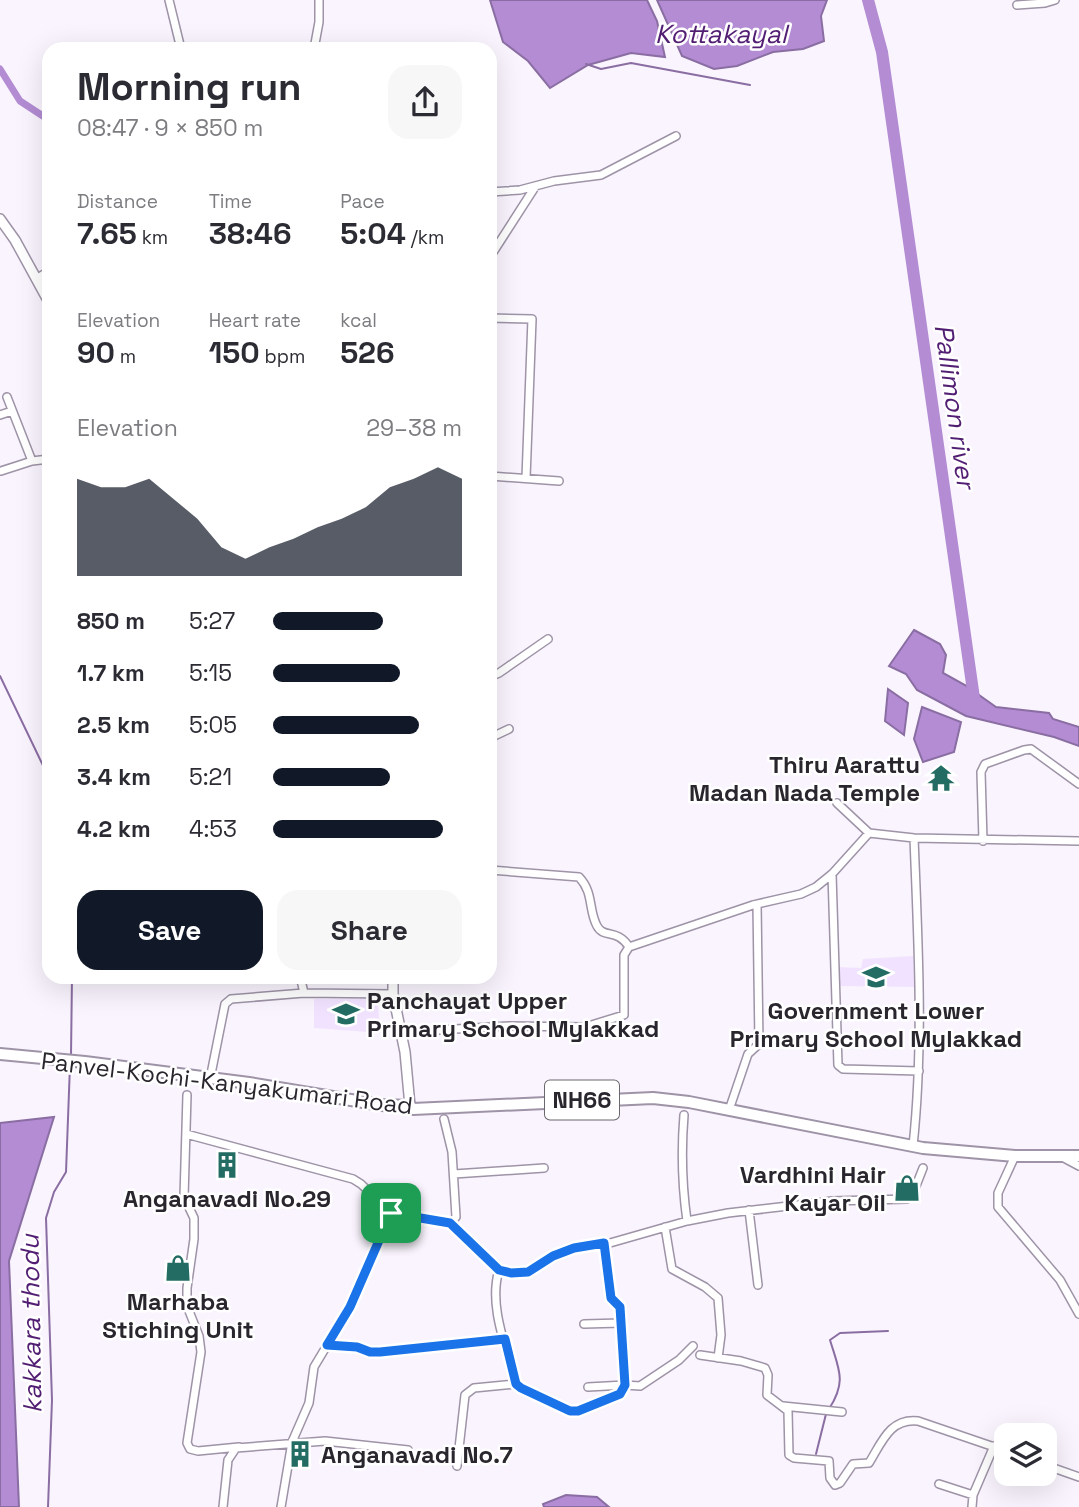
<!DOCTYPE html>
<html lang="en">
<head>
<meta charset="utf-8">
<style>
  :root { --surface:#fff; --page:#f7f7f7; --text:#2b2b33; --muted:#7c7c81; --accent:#111827 }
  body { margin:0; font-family:"Space Grotesk",sans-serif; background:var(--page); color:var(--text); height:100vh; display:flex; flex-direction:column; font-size:26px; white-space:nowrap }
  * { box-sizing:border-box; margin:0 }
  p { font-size:23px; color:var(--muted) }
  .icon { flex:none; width:38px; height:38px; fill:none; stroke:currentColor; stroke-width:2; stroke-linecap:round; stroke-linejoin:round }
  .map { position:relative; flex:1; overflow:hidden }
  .drawer { position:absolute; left:42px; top:42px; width:455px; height:942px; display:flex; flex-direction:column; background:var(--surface); border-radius:21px; box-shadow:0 7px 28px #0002 }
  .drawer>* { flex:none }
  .buttons { position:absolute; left:994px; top:1423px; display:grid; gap:14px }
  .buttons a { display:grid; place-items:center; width:63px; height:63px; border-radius:14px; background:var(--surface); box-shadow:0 7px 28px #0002; font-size:35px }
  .pin { position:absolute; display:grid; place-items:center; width:60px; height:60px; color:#fff; margin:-30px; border-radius:14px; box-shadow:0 4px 10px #0006 }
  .round { display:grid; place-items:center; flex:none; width:74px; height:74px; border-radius:21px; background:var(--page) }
  .headline { display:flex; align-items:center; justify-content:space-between; height:119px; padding:0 35px }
  h1 { font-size:38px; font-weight:700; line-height:52px }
  .figures { display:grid; grid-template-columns:repeat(3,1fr); gap:10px; height:119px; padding:7px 35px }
  .figures div { display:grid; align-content:center }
  .figures b { font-size:30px; font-weight:700 }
  .figures small { font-size:19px; font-weight:400 }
  .figures p { font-size:19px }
  .chart { height:196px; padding:14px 35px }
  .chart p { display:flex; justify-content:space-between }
  .chart svg { width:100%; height:126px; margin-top:7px; fill:var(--accent); opacity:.7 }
  .button { display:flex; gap:14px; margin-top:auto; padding:14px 35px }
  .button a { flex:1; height:80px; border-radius:21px; background:var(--accent); color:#fff; font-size:28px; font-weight:700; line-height:80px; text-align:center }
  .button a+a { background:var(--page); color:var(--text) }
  ul { padding:0 35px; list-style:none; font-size:23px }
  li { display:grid; grid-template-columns:112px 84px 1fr; align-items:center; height:52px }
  li i { height:18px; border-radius:9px; background:var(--accent) }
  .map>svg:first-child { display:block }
  .built { fill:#f1e3ff }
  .water { fill:#b38cd3; stroke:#8a6da2; stroke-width:2 }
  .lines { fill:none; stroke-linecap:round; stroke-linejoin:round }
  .stream { stroke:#8a6da2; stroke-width:2 }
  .canal { stroke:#b38cd3; stroke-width:7 }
  .river { stroke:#b38cd3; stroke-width:12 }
  .minor-casing { stroke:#9e93a7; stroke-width:10 }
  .major-casing { stroke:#9e93a7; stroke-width:12 }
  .highway-casing { stroke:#9e93a7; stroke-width:14 }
  .minor { stroke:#fff; stroke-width:7 }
  .major { stroke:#fff; stroke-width:9 }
  .highway { stroke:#fff; stroke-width:10 }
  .route-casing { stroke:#fff; stroke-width:14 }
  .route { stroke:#1a73e8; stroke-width:9 }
  .labels { text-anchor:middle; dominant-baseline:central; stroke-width:5; stroke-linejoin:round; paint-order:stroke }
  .shield { fill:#fff; stroke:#6a676d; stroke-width:2 }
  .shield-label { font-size:23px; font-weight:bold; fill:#2a262e }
  .poi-label { font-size:24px; font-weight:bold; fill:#2a262e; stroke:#fff }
  .street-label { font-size:24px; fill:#2a262e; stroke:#fff }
  .water-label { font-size:26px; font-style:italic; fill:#521e73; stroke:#fff }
</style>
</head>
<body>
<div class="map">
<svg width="1079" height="1507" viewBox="0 0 1079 1507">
  <rect width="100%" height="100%" fill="#f9f4fd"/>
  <path class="built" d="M913,956L914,987L838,986V967L861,968L863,959Z
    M314,999H377L381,1033L314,1028Z"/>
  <path class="water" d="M490,0H647L657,21L665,57L631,53L588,65L550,88L528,61L503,42Z
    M657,0H827L821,16L824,41L803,49L773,52L737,66L714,69L682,56Z
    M914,630L940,644L946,655L943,673L965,685L996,707L1049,713L1053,719L1079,727V746L1054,737L966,716L917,690L906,674L889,666Z
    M888,689L908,703L904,735L885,721Z
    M922,707L961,722L954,752L923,762L914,739Z
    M54,1117L9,1261L19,1507H0V1123Z
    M566,1495L597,1497L609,1507H544L543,1504Z"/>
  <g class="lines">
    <path class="stream" d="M586,64L601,69L631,63L750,85
      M0,676L49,778
      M71,1056L72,976
      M829,1409C847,1381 839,1370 830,1340L840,1333L888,1331
      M816,1454L826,1414
      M48,1507L52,1400L46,1218L54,1192L66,1172L70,1065"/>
    <path class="canal" d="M0,69L20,101L49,120"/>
    <path class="river" d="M868,0L882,52L975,705"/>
    <defs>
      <path id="minor" d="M169,0L181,49
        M1017,5L1045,3L1055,0
        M314,49L319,22V0
        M490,192L520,190L554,181L601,175L676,136
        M490,257L535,187
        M36,279L49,271
        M490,318L532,319L526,478
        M7,397L32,461
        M0,415L12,411
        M1,471L32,461L49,459
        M490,476L559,481
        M490,677L499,673L548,639
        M490,738L509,729
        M837,803L869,833L914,838L1079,841
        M983,841L981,772L985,764L1024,750L1031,749L1079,784
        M490,870L579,877C594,893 588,909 597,926C604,939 617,928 629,947
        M832,874L838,1065L843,1069L919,1071
        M300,976L304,993
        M402,1032L509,1026L585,1027L624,1015V955L629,947L753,905L801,894L816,887L832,874L869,833
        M210,1079L225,1004L231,999L304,993L393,994
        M187,1095L184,1197L194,1218V1239L187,1288V1306L199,1336L201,1352L187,1443L190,1449L198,1451L239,1447
        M729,1110L748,1054L759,1044L757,904
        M684,1115C681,1151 682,1185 687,1221
        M186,1134L353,1179L361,1184L391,1213
        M913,1146C924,1043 918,941 914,838
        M1015,1156L998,1193V1207L1060,1280L1079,1314
        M1064,1158L1079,1166
        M454,1174L544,1168
        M749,1210L758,1285
        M450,1223L499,1270L516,1274L528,1272L553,1256L574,1248L610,1243L687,1221L728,1213L832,1201L907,1199L912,1196L923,1168
        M665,1227L672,1269L705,1287L718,1298L721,1335L718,1358
        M499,1270C488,1306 507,1349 516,1384L570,1411H578L620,1394L625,1385L620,1307L611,1298L604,1243
        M584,1324L621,1323
        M327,1345L357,1347L370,1352H380L505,1339
        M700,1355L741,1361L765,1368L768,1375L767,1395L788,1411L789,1455L794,1458L829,1461L830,1478L835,1485L840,1483L853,1464L869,1463C882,1442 890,1418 918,1421L1006,1451
        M588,1387L625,1385L640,1386L679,1360L693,1346
        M783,1406L842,1412
        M1045,1465L1079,1477
        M457,1466L465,1395L474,1388L516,1384
        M939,1484L973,1495
        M223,1507L228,1460L236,1448L325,1441L408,1450
        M281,1507L292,1442L309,1403L314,1367L350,1307L391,1213L450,1223L456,1217L452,1152L444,1119
        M972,1507L973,1495L994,1446"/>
      <path id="major" d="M0,219L15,240L49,302
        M393,976V994L405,1052L410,1106"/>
      <path id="highway" d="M0,1054L85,1062L249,1083L381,1105L410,1106L413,1109L653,1098L689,1102L923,1148L1015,1156H1079"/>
    </defs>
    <use href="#minor" class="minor-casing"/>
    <use href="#major" class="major-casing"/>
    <use href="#highway" class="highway-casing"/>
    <use href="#minor" class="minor"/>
    <use href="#major" class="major"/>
    <use href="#highway" class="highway"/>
  </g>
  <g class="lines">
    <defs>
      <path id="route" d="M391,1213L450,1223L499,1270L511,1273L528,1272L553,1256L574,1248L604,1243L611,1298L620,1307L625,1385L620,1394L578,1411H570L521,1388L516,1384L505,1339L380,1352H370L357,1347L327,1345L350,1307Z"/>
    </defs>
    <use href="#route" class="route-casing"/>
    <use href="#route" class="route"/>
  </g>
  <defs>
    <symbol id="temple-bare" viewBox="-9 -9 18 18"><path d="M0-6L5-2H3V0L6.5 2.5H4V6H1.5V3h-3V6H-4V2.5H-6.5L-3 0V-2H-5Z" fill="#236c63" stroke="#fff" stroke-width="2.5" paint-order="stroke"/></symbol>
    <symbol id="school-bare" viewBox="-9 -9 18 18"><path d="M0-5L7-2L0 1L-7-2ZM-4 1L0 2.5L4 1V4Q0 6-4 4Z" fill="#236c63" stroke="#fff" stroke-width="2.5" paint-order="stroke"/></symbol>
    <symbol id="building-bare" viewBox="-9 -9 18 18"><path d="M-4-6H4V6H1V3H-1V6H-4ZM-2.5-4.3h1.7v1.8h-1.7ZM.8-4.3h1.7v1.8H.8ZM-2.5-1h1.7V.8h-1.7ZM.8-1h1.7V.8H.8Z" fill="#236c63" stroke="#fff" stroke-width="2.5" paint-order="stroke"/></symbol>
    <symbol id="shop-bare" viewBox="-9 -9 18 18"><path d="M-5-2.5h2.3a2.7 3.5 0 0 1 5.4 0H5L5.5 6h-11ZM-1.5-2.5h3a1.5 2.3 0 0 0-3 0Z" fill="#236c63" stroke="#fff" stroke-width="2.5" paint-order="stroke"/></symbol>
  </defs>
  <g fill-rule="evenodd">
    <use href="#temple-bare" x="922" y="759" width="38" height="38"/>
    <use href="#school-bare" x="857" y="958" width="38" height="38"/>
    <use href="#school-bare" x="327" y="995" width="38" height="38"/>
    <use href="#building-bare" x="208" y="1146" width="38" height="38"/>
    <use href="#shop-bare" x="888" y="1169" width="38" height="38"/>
    <use href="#shop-bare" x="159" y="1249" width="38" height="38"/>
    <use href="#building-bare" x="281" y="1435" width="38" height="38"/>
  </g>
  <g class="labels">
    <rect class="shield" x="545" y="1080.5" width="74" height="39" rx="5"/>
    <g class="shield-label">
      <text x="582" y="1100">NH66</text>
    </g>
    <g class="poi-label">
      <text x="920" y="764" text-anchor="end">Thiru Aarattu<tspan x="920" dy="28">Madan Nada Temple</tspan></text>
      <text x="367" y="1000" text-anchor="start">Panchayat Upper<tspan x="367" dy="28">Primary School Mylakkad</tspan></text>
      <text x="876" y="1010">Government Lower<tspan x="876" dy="28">Primary School Mylakkad</tspan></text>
      <text x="886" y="1174" text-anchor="end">Vardhini Hair<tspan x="886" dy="28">Kayar Oil</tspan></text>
      <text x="227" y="1198">Anganavadi No.29</text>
      <text x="178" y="1301">Marhaba<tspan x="178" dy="28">Stiching Unit</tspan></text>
      <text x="321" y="1454" text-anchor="start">Anganavadi No.7</text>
    </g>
    <g class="street-label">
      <text transform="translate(227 1083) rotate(7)">Panvel-Kochi-Kanyakumari Road</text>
    </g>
    <g class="water-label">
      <text x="721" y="34">Kottakayal</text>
      <text transform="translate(955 406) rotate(82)">Pallimon river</text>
      <text transform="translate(31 1324) rotate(-91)">kakkara thodu</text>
    </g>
  </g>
</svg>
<div class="buttons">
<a><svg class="icon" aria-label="layers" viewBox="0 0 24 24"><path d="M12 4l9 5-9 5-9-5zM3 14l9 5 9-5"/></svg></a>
</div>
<div class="pin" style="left:391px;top:1213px;background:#1e9e55"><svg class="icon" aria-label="arrive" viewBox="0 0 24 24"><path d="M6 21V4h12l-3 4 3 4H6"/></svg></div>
<section class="drawer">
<div class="headline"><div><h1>Morning run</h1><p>08:47 · 9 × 850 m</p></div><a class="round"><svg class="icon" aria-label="share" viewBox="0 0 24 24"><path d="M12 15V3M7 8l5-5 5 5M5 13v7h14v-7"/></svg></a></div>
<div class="figures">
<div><p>Distance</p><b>7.65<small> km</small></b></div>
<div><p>Time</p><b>38:46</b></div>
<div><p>Pace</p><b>5:04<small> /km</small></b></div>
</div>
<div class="figures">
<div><p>Elevation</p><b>90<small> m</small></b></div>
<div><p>Heart rate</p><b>150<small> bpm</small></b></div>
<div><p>kcal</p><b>526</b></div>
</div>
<div class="chart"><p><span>Elevation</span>29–38 m</p>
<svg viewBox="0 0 160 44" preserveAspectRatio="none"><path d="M0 44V10L10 13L20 13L30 10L40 17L50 24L60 34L70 38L80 34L90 31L100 27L110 24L120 20L130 13L140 10L150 6L160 10V44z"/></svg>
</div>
<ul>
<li><b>850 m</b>5:27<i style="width:58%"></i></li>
<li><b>1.7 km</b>5:15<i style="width:67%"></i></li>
<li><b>2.5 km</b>5:05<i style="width:77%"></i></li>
<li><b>3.4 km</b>5:21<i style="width:62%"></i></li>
<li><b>4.2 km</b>4:53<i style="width:90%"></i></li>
</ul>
<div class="button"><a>Save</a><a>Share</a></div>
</section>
</div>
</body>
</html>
